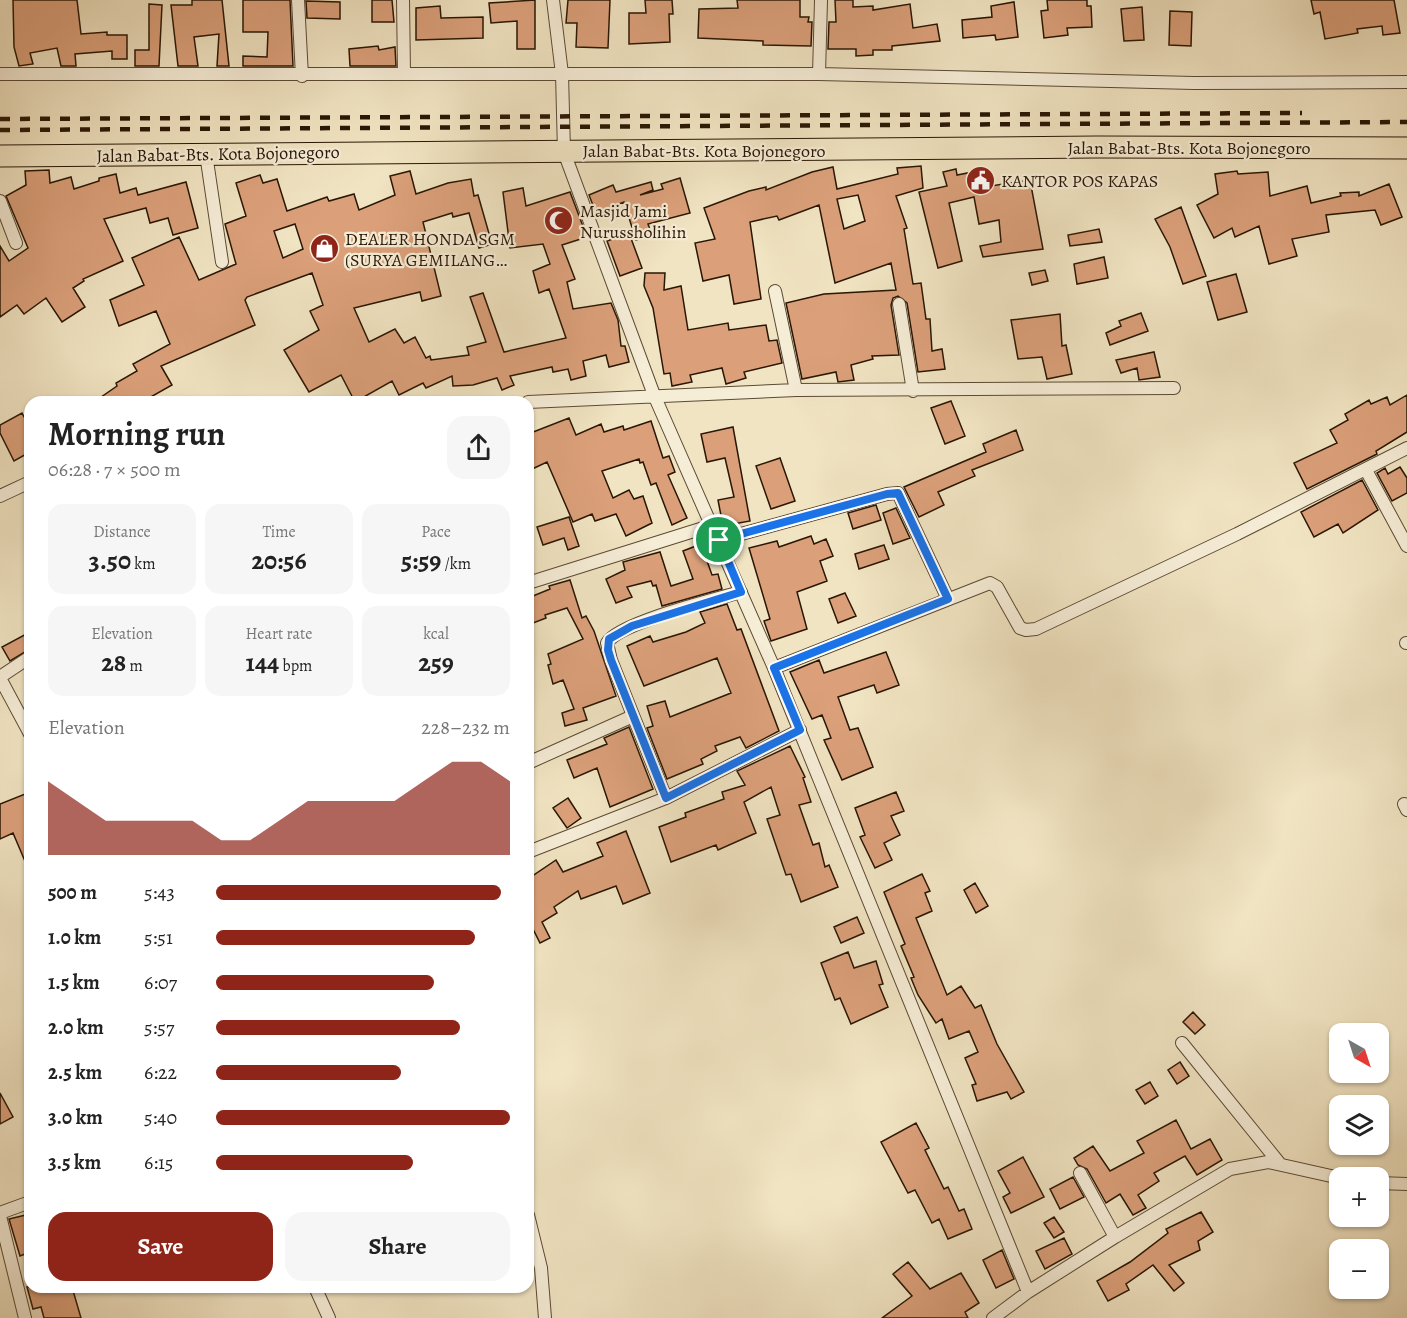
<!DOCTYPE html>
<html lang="en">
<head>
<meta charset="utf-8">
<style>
  :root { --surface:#fff; --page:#f6f6f6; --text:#222; --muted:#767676; --accent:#8f2418 }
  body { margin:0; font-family:Alegreya,serif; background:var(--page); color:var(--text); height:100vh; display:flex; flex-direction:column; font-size:22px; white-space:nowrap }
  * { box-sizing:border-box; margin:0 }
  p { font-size:20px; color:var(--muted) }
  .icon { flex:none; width:33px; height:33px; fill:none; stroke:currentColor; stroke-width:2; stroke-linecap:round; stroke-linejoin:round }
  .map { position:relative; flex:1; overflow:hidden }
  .details { position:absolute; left:24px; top:396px; width:510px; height:897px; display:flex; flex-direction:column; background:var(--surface); border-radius:18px; box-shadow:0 2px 4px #0004 }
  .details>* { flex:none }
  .needle { width:39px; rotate:141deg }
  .controls { position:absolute; left:1329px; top:1023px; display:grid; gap:12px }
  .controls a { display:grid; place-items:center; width:60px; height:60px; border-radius:12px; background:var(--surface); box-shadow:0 2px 4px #0004; font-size:30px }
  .pin { position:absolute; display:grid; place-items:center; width:51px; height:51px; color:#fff; margin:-26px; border:3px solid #fff; border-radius:50%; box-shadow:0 2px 6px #0007 }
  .round { display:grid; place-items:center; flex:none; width:63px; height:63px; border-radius:18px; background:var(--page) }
  .overview { display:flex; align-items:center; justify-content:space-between; height:102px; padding:0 24px }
  h1 { font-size:33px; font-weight:700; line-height:45px }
  .figures { display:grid; grid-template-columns:repeat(3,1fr); gap:9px; height:102px; padding:6px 24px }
  .figures div { display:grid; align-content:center; border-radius:15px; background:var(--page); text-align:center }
  .figures b { font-size:26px; font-weight:700 }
  .figures small { font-size:16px; font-weight:400 }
  .figures p { font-size:16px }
  .chart { height:168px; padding:12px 24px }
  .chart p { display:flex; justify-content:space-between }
  .chart svg { width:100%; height:108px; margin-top:6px; fill:var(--accent); opacity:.7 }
  .button { display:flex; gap:12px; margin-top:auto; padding:12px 24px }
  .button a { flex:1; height:69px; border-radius:18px; background:var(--accent); color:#fff; font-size:24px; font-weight:700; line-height:69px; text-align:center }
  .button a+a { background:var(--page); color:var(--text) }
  ul { padding:0 24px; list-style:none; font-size:20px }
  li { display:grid; grid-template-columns:96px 72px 1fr; align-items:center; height:45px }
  li i { height:15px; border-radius:8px; background:var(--accent) }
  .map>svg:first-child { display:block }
  .building { fill:#dba07a; stroke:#291604; stroke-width:1.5; fill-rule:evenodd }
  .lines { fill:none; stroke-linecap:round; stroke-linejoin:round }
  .street-casing { stroke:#5b4a34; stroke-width:14 }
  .highway-casing { stroke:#291604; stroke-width:23 }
  .street { stroke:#f6edd7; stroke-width:12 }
  .highway { stroke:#f1e4c2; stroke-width:21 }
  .rail { stroke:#291604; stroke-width:4.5; stroke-dasharray:10 10; stroke-linecap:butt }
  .route-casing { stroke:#fff; stroke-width:12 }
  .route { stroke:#1a73e8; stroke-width:8 }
  .labels { text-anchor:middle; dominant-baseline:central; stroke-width:4.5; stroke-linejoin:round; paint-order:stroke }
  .street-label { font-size:18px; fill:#291604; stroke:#f6edd7 }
  .poi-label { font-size:18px; fill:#291604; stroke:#f6edd7; text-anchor:start }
</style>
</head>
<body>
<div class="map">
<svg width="1407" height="1318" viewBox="0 0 1407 1318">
  <rect width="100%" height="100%" fill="#f1e4c2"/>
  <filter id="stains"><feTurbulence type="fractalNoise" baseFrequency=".00333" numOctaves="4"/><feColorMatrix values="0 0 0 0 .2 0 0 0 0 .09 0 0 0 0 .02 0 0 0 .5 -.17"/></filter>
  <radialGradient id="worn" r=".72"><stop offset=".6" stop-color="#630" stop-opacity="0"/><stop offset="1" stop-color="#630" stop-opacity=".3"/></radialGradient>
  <path class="building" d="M13,0H77L81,34L107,32V35H127V59H112V51L75,54L76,66H61L57,48L30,53L33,64L19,66L14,47Z
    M192,0H222L229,66H217L219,34L194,37L198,66H178L171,5H192Z
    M243,0H290L293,66H243V56L267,57L268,32H243Z
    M372,0H392L394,22H372Z
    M535,0V49H517V21L491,23L489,3Z
    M568,0H610L608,48L576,47L577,23H566Z
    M645,0H672L673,14H669L670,42L629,44V13H646Z
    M737,0H800V17H809L808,22H812L811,46L763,45V41L698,38L699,9L738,8Z
    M835,0H853V7L873,6V10L910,4L913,28L937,24L940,41L892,46V50H873V55L856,56V49H828L829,22H836Z
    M1047,0H1087V6H1091L1092,27L1067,28L1068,35L1044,38L1041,11L1048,10Z
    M1311,0H1394L1400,33L1383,35L1382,26L1357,29L1358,33L1325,39L1320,12L1314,14Z
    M306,1L340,2V19L307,18Z
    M1014,2L1018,37L996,40L995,35L963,38L962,20L992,17L991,6Z
    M149,4L162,5L159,66H135V50H149Z
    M440,6L441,18L483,17V38L416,40V8Z
    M1142,7L1144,40L1124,41L1121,9Z
    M1170,11L1192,12L1191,46L1169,45Z
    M378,46L379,50L395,47L396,66H350L349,49Z
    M921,166L923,188L896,196L907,228L904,229L913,284L921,283L926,319H930L932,351L942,349L945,369L918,372L907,303L898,296L893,298L891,305L899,355L872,356L873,359L851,365L854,380L838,382L836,372L802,379L786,303L824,294L896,290L891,263L835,283L819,205L779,220L777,216L750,222L761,299L734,304L729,275L703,281L695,243L715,239L704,208L749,191L766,187V190L812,172L833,167L837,189L898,174L897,168ZM858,195L865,221L844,229L837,199Z
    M956,169L957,175L988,169L991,186L1030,180L1043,249L983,257L980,246L1001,242L999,220L979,224L974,197L949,203L962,261L938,268L919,192L947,186L943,172Z
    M49,170L50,183L71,177L74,189L99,181V178L116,174L120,193L136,188L138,195L186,182L198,228L173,235L168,218L150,223L146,208L104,219L123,261L83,279L84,281L73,288L85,307L62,322L46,298L24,314L17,305L0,317V246L9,261L28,248L6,196L26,185L25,171Z
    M410,171L416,194L448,183L471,179L474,196L478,195L492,244L479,248L469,213L453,217L452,213L423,222L441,296L422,301L420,292L354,308L369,342L395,329L404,343L415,337L426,358L430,356L431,360L469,355L467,347L486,342L470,297L483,293L504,352L566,338L549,289L539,293L533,271L550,264L543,244L510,248L503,192L523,188L526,206L570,192L587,237L562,245L575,279L567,282L573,309L611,303L618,320L621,346H625L629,362L609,367L606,355L583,361L586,376L571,380L568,369L553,372L552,367L510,376L514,385L502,390L497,378L473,385L453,386L452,376L426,388L423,383L399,395L392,381L355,402L341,375L309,392L284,350L319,330L310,311L323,305L312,273L247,297L245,300L255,325L161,366L172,385L142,402H94L117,386L116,383L137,371L133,364L170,344L156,311L119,326L110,300L144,285L132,258L179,237L199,280L236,264L225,224L246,216L236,183L260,175L263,183L277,179L287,211L327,197L329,201L354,194L359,210L395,195L390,176ZM295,224L303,249L283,258L274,231Z
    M1237,171L1238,174L1268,172L1270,196L1307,186L1311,203L1341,196L1340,193L1359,192V196L1389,184L1402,217L1381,225L1375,210L1326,215L1329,232L1292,239L1297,256L1269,264L1259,226L1235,237L1232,228L1214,238L1197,205L1218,194L1215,174Z
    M680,178L690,213L648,224L652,235L636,240L624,202L596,213L589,195L613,185L616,192L651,182L653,190L640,195L663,189L661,184Z
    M1181,207L1206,276L1183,284L1170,247L1155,219Z
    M1099,229L1102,242L1070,246L1068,235Z
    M629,233L642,268L620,276L607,241Z
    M1104,257L1108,278L1077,284L1074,264Z
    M1045,270L1048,281L1032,285L1029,273Z
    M645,273H665L664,290L681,286L688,330L728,323L729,330L766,325L769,341L777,340L782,363L744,372L746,378L726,384L722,368L690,375L692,382L672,386L670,373L664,374L653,308L644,286Z
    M1236,274L1247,312L1218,320L1207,282Z
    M1141,313L1148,331L1110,345L1106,333L1121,326L1119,321Z
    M1060,314L1062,346L1066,345L1072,374L1047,379L1042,357L1018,359L1011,320Z
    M1154,352L1160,377L1139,380L1137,368L1121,373L1116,360Z
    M1407,395V432L1376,451L1377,454L1307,489L1294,463L1337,443L1330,430L1348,420L1345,414L1369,400L1371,404L1387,397L1390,405Z
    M951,401L965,436L945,444L931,408Z
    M22,413L30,428V452L14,461L0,433V425Z
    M569,418L576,435L601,424L604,432L623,426L624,430L651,421L663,458L669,456L675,472L668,475L687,518L672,525L656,483L651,485L643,462L640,463L639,459L602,471L613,498L629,490L634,499L643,496L652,523L626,536L616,514L595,521L592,514L573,522L547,462L528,471V434Z
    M733,427L750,521L723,526L718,500L734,497L725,458L707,462L701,434Z
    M1016,430L1023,450L972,470L975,476L938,492L944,505L919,517L904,487L986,452L983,444Z
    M780,458L795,501L771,509L756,466Z
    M1400,467L1407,478V493L1392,501L1377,473L1385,468L1388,474Z
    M1362,480L1378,510L1343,533L1338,524L1314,537L1301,512Z
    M876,505L881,520L853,529L848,513Z
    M896,508L910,538L893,544L883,513Z
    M569,517L579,546L568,550L564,538L543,545L537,527Z
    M811,536L814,544L826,539L833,556L820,561L827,581L797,592L807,629L771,641L764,621L770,619L749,548L777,541L779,547Z
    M701,544L712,575L718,574L722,589L662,606L656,585L653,586L651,581L627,587L632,597L616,603L606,579L625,570L623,562L660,552L671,586L693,579L683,551Z
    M884,545L889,559L859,569L855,554Z
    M570,580L582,618L586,616L594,631L616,696L583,708L587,720L565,726L562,713L574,709L563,680L553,684L548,665L551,664L548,654L583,639L567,608L545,615L546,618L528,625V598L550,589L549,586Z
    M845,593L856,616L838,623L829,599Z
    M727,604L737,630L741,629L779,731L746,748L740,737L715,746L717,751L701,759L703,764L667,779L647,728L653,726L647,706L665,701L670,717L731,693L717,658L644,686L627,646L650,636L653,642L686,632L705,623L700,612Z
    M30,632V649L10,661L2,647Z
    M886,652L899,685L877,693L874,685L838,697L850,730L858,728L873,767L842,780L824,740L831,738L822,715L812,719L790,672L819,660L824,673Z
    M629,727L653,789L610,807L597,768L574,778L567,760L607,744L604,738Z
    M790,746L805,777L803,778L811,802L799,805L813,845L819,843L825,867L829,865L838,887L801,902L791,874L786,875L767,819L780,815L771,787L744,802L756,833L718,850L716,845L671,862L659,827L686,817L685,813L724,799L722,792L745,785L737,771Z
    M30,792V873L13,833L0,839V804Z
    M896,792L904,811L891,816L900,835L884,843L892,860L875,868L860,837L865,835L855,808Z
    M568,798L581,818L567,828L553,808Z
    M626,831L650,893L623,904L616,886L581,899L578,891L554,907L557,913L542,922L550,938L540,943L528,919V879L556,860L563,872L603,856L597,843Z
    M922,874L930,891L925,893L932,911L916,918L947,995L961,986L975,1008L981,1005L997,1044L1024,1092L1011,1099L1007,1092L977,1101L972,1085L976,1084L965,1058L978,1052L969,1031L949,1039L942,1019L936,1023L918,995L911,978L914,977L901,946L905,944L884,892Z
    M975,883L988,906L976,913L964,890Z
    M857,917L864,933L841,943L834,927Z
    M848,952L854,968L876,961L883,984L879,985L888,1007L851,1024L840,998L835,1000L821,963Z
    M1193,1012L1205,1025L1195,1034L1183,1022Z
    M1180,1062L1189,1076L1177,1084L1168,1070Z
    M1150,1082L1158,1096L1145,1104L1136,1090Z
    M0,1093L13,1117L0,1124Z
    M1176,1120L1191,1149L1210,1139L1222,1160L1197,1175L1185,1156L1154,1173L1159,1181L1138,1195L1146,1208L1133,1215L1120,1194L1106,1203L1087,1169L1078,1165L1074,1158L1093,1146L1110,1171L1144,1153L1137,1141Z
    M916,1123L929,1148L925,1150L944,1189L948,1187L959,1211L964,1209L972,1229L948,1239L939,1219L932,1223L915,1190L908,1193L881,1142Z
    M1023,1157L1044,1197L1011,1213L1003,1197L1010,1193L998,1171Z
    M1073,1177L1084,1197L1060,1209L1050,1189Z
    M1201,1212L1213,1232L1198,1241L1200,1250L1169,1265L1184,1283L1174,1291L1153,1265L1126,1284L1129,1290L1108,1301L1097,1281L1130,1262L1168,1233L1166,1229Z
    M30,1214V1252L20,1256L9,1219Z
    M1054,1217L1064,1232L1054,1238L1044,1223Z
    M1064,1238L1072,1254L1045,1269L1036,1251Z
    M1002,1250L1014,1279L996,1288L983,1260Z
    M908,1262L930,1289L961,1273L979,1303L965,1312L968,1318H882L912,1296L893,1274Z
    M27,1287H72L81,1318H44L41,1307L33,1309Z"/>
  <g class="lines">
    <defs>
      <path id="street" d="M298,0L302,76
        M403,0L404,73
        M553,0L562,74L564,152L654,395L774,668L1028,1292
        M0,74H819L1194,83L1407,82
        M819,74L821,0
        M206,154L222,262
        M0,201L16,243
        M775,291L796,390
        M899,304L913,391
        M528,402L796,390L1174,388
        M1366,470L1407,546
        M0,496L30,482
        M719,540L887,494L898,493L948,599
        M528,583L713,525
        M1406,643H1407
        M774,668L990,583L997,587L1020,628L1026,630L1036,629L1237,534L1407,448
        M0,677L30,657
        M0,678L30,734
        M528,763L633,716
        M666,798L611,660L607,643C618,623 716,599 741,592
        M1404,804L1407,810
        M528,852L666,798L800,730
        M1182,1043L1280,1164
        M1080,1173L1115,1237
        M1378,1183L1407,1184
        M0,1213L30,1202
        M528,1215L541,1268L545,1318
        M0,1216L25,1318
        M315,1287L329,1318
        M993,1318L1028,1292L1115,1237L1230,1169L1268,1162L1340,1178"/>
      <path id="highway" d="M0,156L1097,147L1407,148"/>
    </defs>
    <use href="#street" class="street-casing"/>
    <use href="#highway" class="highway-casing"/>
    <use href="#street" class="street"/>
    <use href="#highway" class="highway"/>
    <path class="rail" d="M0,119L1302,113
      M0,130L1407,122"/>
  </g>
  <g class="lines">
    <defs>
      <path id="route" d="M898,493L948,599L774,668L800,730L666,798L611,660L608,650L609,639L632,626L741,592L719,540L887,494Z"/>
    </defs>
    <use href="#route" class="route-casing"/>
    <use href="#route" class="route"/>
  </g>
  <defs>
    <symbol id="civic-disc" viewBox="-11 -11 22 22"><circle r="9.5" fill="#8f2418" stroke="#f6edd7"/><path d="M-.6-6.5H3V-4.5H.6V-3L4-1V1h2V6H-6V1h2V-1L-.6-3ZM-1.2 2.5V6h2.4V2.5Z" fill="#fff"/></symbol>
    <symbol id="mosque-disc" viewBox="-11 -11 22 22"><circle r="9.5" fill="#8f2418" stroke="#f6edd7"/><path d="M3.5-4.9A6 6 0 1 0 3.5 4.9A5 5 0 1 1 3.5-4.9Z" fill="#fff"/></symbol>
    <symbol id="shop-disc" viewBox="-11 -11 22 22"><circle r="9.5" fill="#8f2418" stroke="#f6edd7"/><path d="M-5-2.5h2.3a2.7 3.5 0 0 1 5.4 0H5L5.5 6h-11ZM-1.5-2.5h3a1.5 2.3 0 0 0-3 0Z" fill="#fff"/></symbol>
  </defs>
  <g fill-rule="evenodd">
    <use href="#civic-disc" x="964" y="164" width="33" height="33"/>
    <use href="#mosque-disc" x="542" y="204" width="33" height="33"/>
    <use href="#shop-disc" x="308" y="232" width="33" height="33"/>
  </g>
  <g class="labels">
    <g class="street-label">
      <text x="1189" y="148">Jalan Babat-Bts. Kota Bojonegoro</text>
      <text x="704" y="151">Jalan Babat-Bts. Kota Bojonegoro</text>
      <text transform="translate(218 154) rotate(-1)">Jalan Babat-Bts. Kota Bojonegoro</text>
    </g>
    <g class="poi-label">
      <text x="1001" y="181">KANTOR POS KAPAS</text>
      <text x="580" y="211">Masjid Jami<tspan x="580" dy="21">Nurussholihin</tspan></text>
      <text x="345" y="239">DEALER HONDA SGM<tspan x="345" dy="21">(SURYA GEMILANG…</tspan></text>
    </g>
  </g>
  <rect width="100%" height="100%" filter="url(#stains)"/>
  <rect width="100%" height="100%" fill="url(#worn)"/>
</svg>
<div class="controls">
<a><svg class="needle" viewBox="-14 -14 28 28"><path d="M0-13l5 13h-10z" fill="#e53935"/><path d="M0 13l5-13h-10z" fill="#767676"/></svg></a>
<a><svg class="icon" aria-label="layers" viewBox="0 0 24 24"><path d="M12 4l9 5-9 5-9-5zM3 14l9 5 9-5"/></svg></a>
<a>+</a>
<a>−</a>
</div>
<div class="pin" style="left:719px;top:540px;background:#1e9e55"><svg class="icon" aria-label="arrive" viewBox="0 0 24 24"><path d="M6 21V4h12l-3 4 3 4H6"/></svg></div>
<section class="details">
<div class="overview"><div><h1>Morning run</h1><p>06:28 · 7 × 500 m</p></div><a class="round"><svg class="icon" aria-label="share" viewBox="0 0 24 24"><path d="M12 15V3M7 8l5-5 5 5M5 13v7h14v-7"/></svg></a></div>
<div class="figures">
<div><p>Distance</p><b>3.50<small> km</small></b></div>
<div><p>Time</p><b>20:56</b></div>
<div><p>Pace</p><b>5:59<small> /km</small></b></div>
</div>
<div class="figures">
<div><p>Elevation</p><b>28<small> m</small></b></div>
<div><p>Heart rate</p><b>144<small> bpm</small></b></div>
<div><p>kcal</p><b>259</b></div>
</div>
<div class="chart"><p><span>Elevation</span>228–232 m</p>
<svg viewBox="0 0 160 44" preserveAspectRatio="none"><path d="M0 44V14L10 22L20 30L30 30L40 30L50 30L60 38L70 38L80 30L90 22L100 22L110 22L120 22L130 14L140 6L150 6L160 14V44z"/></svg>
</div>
<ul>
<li><b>500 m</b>5:43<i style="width:97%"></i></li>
<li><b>1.0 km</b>5:51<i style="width:88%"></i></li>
<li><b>1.5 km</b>6:07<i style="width:74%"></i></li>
<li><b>2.0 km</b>5:57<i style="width:83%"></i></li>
<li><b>2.5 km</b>6:22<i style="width:63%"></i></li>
<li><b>3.0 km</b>5:40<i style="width:100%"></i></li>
<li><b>3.5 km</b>6:15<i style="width:67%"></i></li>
</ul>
<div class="button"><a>Save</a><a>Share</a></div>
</section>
</div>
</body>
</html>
